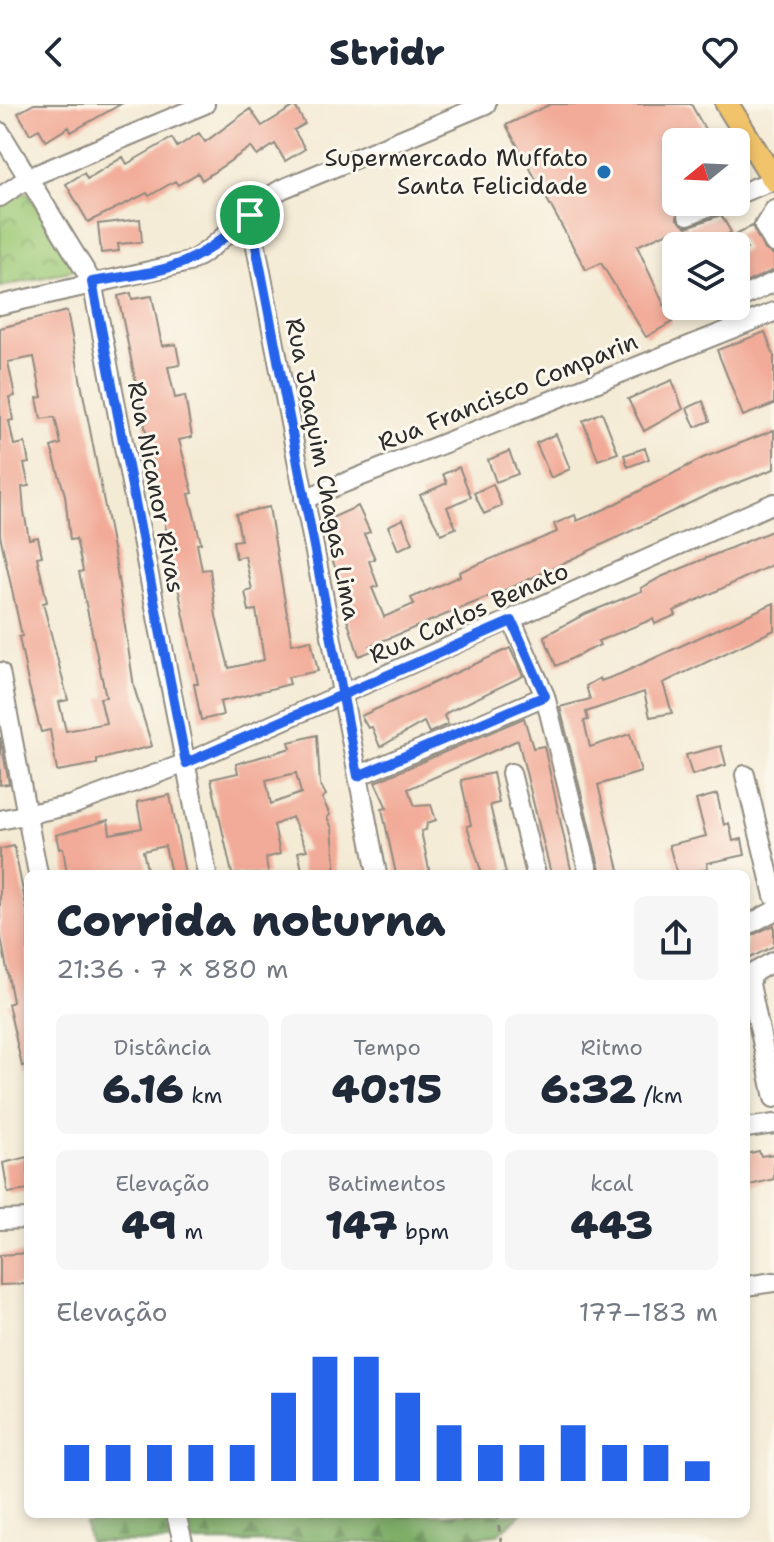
<!DOCTYPE html>
<html lang="pt">
<head>
<meta charset="utf-8">
<style>
  :root { --surface:#fff; --page:#f6f6f7; --text:#1f2937; --muted:#747a83; --accent:#2563eb }
  body { margin:0; font-family:"Shantell Sans",sans-serif; background:var(--page); color:var(--text); height:100vh; display:flex; flex-direction:column; font-size:30px; white-space:nowrap }
  * { box-sizing:border-box; margin:0 }
  p { font-size:26px; color:var(--muted) }
  .icon { flex:none; width:44px; height:44px; fill:none; stroke:currentColor; stroke-width:2; stroke-linecap:round; stroke-linejoin:round }
  .map { position:relative; flex:1; overflow:hidden }
  .sheet { position:absolute; left:24px; top:766px; width:726px; height:648px; display:flex; flex-direction:column; background:var(--surface); border-radius:12px; box-shadow:0 4px 12px #0003 }
  .sheet>* { flex:none }
  .needle { width:52px; rotate:252deg }
  .fabs { position:absolute; left:662px; top:24px; display:grid; gap:16px }
  .fabs a { display:grid; place-items:center; width:88px; height:88px; border-radius:12px; background:var(--surface); box-shadow:0 4px 12px #0003; font-size:40px }
  .pin { position:absolute; display:grid; place-items:center; width:68px; height:68px; color:#fff; margin:-34px; border:4px solid #fff; border-radius:50%; box-shadow:0 2px 8px #0007 }
  .round { display:grid; place-items:center; flex:none; width:84px; height:84px; border-radius:12px; background:var(--page) }
  .summary { display:flex; align-items:center; justify-content:space-between; height:136px; padding:0 32px }
  h1 { font-size:44px; font-weight:800; line-height:60px }
  .metrics { display:grid; grid-template-columns:repeat(3,1fr); gap:12px; height:136px; padding:8px 32px }
  .metrics div { display:grid; align-content:center; border-radius:12px; background:var(--page); text-align:center }
  .metrics b { font-size:40px; font-weight:800 }
  .metrics small { font-size:22px; font-weight:400 }
  .metrics p { font-size:22px }
  .chart { height:224px; padding:16px 32px }
  .chart p { display:flex; justify-content:space-between }
  .chart svg { width:100%; height:144px; margin-top:8px; stroke:var(--accent); stroke-width:6 }
  header { display:flex; justify-content:space-between; align-items:center; height:104px; padding:0 32px; background:var(--surface); font-size:36px; font-weight:800 }
  .map>svg:first-child { display:block }
  .forest { fill:url(#forest-firs); stroke:#546c4a; stroke-width:2 }
  .park { fill:url(#park-crowns); stroke:#647a51; stroke-width:2 }
  .building { fill:#f2ab98; fill-rule:evenodd }
  .lines { fill:none; stroke-linecap:round; stroke-linejoin:round }
  .minor-casing { stroke:#908b80; stroke-width:22 }
  .major-casing { stroke:#908b80; stroke-width:26 }
  .path { stroke:#908b80; stroke-width:3; stroke-dasharray:6 6; stroke-linecap:butt }
  .minor { stroke:#fff; stroke-width:18 }
  .major { stroke:#f1c36a; stroke-width:22 }
  .route-casing { stroke:#fff; stroke-width:16 }
  .route { stroke:#2563eb; stroke-width:10 }
  .poi-dot { fill:#1f6fb2; stroke:#fbf7ec; stroke-width:3 }
  .labels { text-anchor:middle; dominant-baseline:central; stroke-width:6; stroke-linejoin:round; paint-order:stroke }
  .poi-label { font-size:24px; fill:#2b2b2b; stroke:#fbf7ec; text-anchor:end }
  .street-label { font-size:24px; fill:#2b2b2b; stroke:#fbf7ec }
</style>
</head>
<body>
<header><svg class="icon" aria-label="back" viewBox="0 0 24 24"><path d="M15 5l-7 7 7 7"/></svg>Stridr<svg class="icon" aria-label="heart" viewBox="0 0 24 24"><path d="M12 20l-8-8c-3-5 5-10 8-4 3-6 11-1 8 4z"/></svg></header>
<div class="map">
<svg width="774" height="1438" viewBox="0 0 774 1438">
  <defs>
    <pattern id="forest-firs" width="22" height="20" patternUnits="userSpaceOnUse" patternTransform="scale(2)"><rect width="22" height="20" fill="#7eae68"/><path d="M5 1l3.5 6h-7zM16 11l3.5 6h-7z" fill="#678e56"/></pattern>
    <pattern id="park-crowns" width="20" height="18" patternUnits="userSpaceOnUse" patternTransform="scale(2)"><rect width="20" height="18" fill="#9eca77"/><path d="M2 6a3 3 0 1 1 6 0M12 15a3 3 0 1 1 6 0" fill="none" stroke="#81a462"/></pattern>
  </defs>
  <rect width="100%" height="100%" fill="#fbf7ec"/>
  <filter id="ink" filterUnits="userSpaceOnUse"><feTurbulence type="fractalNoise" baseFrequency=".0125" numOctaves="2"/><feDisplacementMap in="SourceGraphic" scale="16" xChannelSelector="R" yChannelSelector="G"/><feConvolveMatrix kernelMatrix="1 2 1 2 8 2 1 2 1" color-interpolation-filters="sRGB"/></filter>
  <filter id="wash" filterUnits="userSpaceOnUse"><feTurbulence type="fractalNoise" baseFrequency=".006" numOctaves="4" result="noise"/><feDisplacementMap in="SourceGraphic" scale="32" xChannelSelector="R" yChannelSelector="G"/><feGaussianBlur stdDeviation="1.8" result="paint"/><feColorMatrix in="noise" values="0 0 0 0 0 0 0 0 0 0 0 0 0 0 0 0 0 1.4 0 .05"/><feComposite in="paint" operator="in"/></filter>
  <g filter="url(#wash)">
    <rect width="100%" height="100%" fill="#f4ebd5"/>
    <path class="forest" d="M176,1410H521L497,1431L433,1438H89L85,1420Z"/>
    <path class="park" d="M22,87L28,89L75,166L0,183V101Z"/>
    <g id="blocks">
      <path class="building" d="M34,0H121L71,28L69,23L46,37L39,25L30,30L18,9Z
        M551,0H691L712,38H676V98H688L678,104L677,115L687,123L721,111L731,128L709,142H678L670,127L637,142L672,218L646,233L601,159L586,166L506,21Z
        M295,2L305,20L294,26L305,45L285,57L275,40L257,52L251,43L202,76L198,69L178,81L175,77L149,92L147,89L88,118L66,80L84,69L87,75L123,53L127,60L172,34L177,43L199,29L205,38L250,5L262,22Z
        M140,115L142,138L118,140L119,147L101,149L98,120Z
        M752,122L764,145L774,151V166L736,183V151L747,145L737,130Z
        M131,189L132,195L152,192L162,242L176,240L180,261L168,263L175,294L185,292L192,333L179,336L193,389L189,390L201,439L197,440L202,466L210,465L216,512L229,564L264,556L256,506L249,507L245,488L252,486L245,452L236,454L233,437L241,436L236,410L269,403L292,540L311,536L318,567L288,573L290,580L220,598L223,611L201,616L194,580H198L118,192Z
        M67,207L115,455L134,583L152,642L97,656V660L57,667L50,626L41,628L28,578L19,533L22,532L0,431V224ZM34,253L42,293L37,294L41,315L55,313L61,340L51,343L65,391L70,436L76,435L83,467L79,468L106,593L100,594L106,619L66,627L59,598L68,596L43,499L47,498L37,453L42,452L38,433L29,435L24,407L22,383L29,382L24,360L29,359L25,339L14,341L9,317L13,316L9,293L15,292L8,258Z
        M765,228L774,252V300L743,312L717,246Z
        M672,276L683,305L644,327L628,295Z
        M703,297L710,317L695,323L687,304Z
        M602,308L618,349L598,356L583,317Z
        M774,326V365L709,390L517,481L370,542L372,547L359,552L343,503L347,501L339,473L330,450L336,448L327,416L358,402L370,428L364,430L375,455L369,457L378,482L372,484L384,513L414,500L411,494L460,472L459,468L557,428L554,420L575,411L577,417L605,405L703,354Z
        M556,330L570,365L551,374L536,339Z
        M645,344L649,355L628,363L624,351Z
        M509,347L518,370L496,378L488,356Z
        M459,363L471,393L447,403L456,424L441,430L420,391L447,379L443,370Z
        M493,380L502,402L484,410L474,389Z
        M403,415L413,439L398,446L388,422Z
        M774,426V460L674,507L676,511L655,520L653,515L598,537L600,541L556,562L544,532L585,510L642,487L641,484L661,473Z
        M774,499V526L663,579L672,609L650,613L644,588L586,608L588,616L584,617L590,643L630,630L641,668L598,681L620,770H601L560,603L590,595L586,582L600,574L601,577L620,570Z
        M510,544L523,572L448,608L444,612L448,620L429,629L424,618L380,643L372,623L368,624L361,612Z
        M524,614L533,644L544,642L572,770H551L518,636L408,685L415,702L431,701L436,716L427,719L426,726L421,727L430,770H396L382,705L387,704L375,678Z
        M317,631L320,680L326,691L322,694L330,711L327,713L332,724L336,770H303L298,748L307,746L292,713L274,721L280,750L266,754L268,770H232L211,675L238,669L236,660L291,644L289,638ZM296,669L301,689L271,700L266,676Z
        M0,633L9,680L0,681Z
        M721,642L726,661L692,671L686,651Z
        M493,669L499,699L490,701L506,770H482L467,722L471,721L461,676Z
        M717,690L724,721L729,719L733,737L742,735L745,751L707,759L708,765L677,770L669,741L706,732L696,696Z
        M170,691L185,770H171L165,742L143,747L148,770H67L63,744L59,745L56,731L108,716L110,730L142,724L137,698Z
        M14,742L28,812V961L22,962L8,900L13,898L0,828V745Z
        M774,821V842L746,856V834Z
        M759,1047L761,1052L774,1050V1075L746,1082V1050Z
        M28,1053V1086L8,1089L3,1059Z
        M28,1149V1180L0,1181V1151Z"/>
    </g>
  </g>
  <g filter="url(#ink)">
    <use href="#blocks" fill-opacity="0" stroke="#908b80" stroke-width="2"/>
    <g class="lines">
      <defs>
        <path id="minor" d="M0,28L92,178L207,770
          M736,91L774,76
          M0,93L28,74L205,0
          M774,106L764,122L774,139
          M250,111L377,770
          M688,111L720,98
          M736,196L774,178
          M0,201L189,158C225,139 247,104 282,85L486,0
          M304,395L774,208
          M512,517L545,592L589,770
          M0,568L38,770
          M511,669L536,770
          M745,671L774,792
          M358,672L545,592
          M0,716L72,701L186,659L774,399
          M746,822L774,807
          M774,857L753,869L750,880L774,994
          M746,1024L774,1020
          M0,1116L28,1115
          M746,1182L774,1178
          M176,1410L183,1438"/>
        <path id="major" d="M727,0L774,76"/>
      </defs>
      <use href="#minor" class="minor-casing"/>
      <use href="#major" class="major-casing"/>
      <path class="path" d="M497,1410L501,1438"/>
      <use href="#minor" class="minor"/>
      <use href="#major" class="major"/>
    </g>
  </g>
  <g class="lines" filter="url(#ink)">
    <defs>
      <path id="route" d="M250,111C190,167 170,165 92,178L186,659L512,517L545,592L358,672C352,641 346,609 340,577L250,111"/>
    </defs>
    <use href="#route" class="route-casing"/>
    <use href="#route" class="route"/>
  </g>
  <circle class="poi-dot" cx="604" cy="68" r="8"/>
  <g class="labels">
    <g class="poi-label">
      <text x="588" y="54">Supermercado Muffato<tspan x="588" dy="28">Santa Felicidade</tspan></text>
    </g>
    <g class="street-label">
      <text transform="translate(508 288) rotate(-22)">Rua Francisco Comparin</text>
      <text transform="translate(323 365) rotate(79)">Rua Joaquim Chagas Lima</text>
      <text transform="translate(156 383) rotate(79)">Rua Nicanor Rivas</text>
      <text transform="translate(469 509) rotate(-24)">Rua Carlos Benato</text>
    </g>
  </g>
</svg>
<div class="fabs">
<a><svg class="needle" viewBox="-14 -14 28 28"><path d="M0-13l5 13h-10z" fill="#e53935"/><path d="M0 13l5-13h-10z" fill="#747a83"/></svg></a>
<a><svg class="icon" aria-label="layers" viewBox="0 0 24 24"><path d="M12 4l9 5-9 5-9-5zM3 14l9 5 9-5"/></svg></a>
</div>
<div class="pin" style="left:250px;top:111px;background:#1e9e55"><svg class="icon" aria-label="arrive" viewBox="0 0 24 24"><path d="M6 21V4h12l-3 4 3 4H6"/></svg></div>
<section class="sheet">
<div class="summary"><div><h1>Corrida noturna</h1><p>21:36 · 7 × 880 m</p></div><a class="round"><svg class="icon" aria-label="share" viewBox="0 0 24 24"><path d="M12 15V3M7 8l5-5 5 5M5 13v7h14v-7"/></svg></a></div>
<div class="metrics">
<div><p>Distância</p><b>6.16<small> km</small></b></div>
<div><p>Tempo</p><b>40:15</b></div>
<div><p>Ritmo</p><b>6:32<small> /km</small></b></div>
</div>
<div class="metrics">
<div><p>Elevação</p><b>49<small> m</small></b></div>
<div><p>Batimentos</p><b>147<small> bpm</small></b></div>
<div><p>kcal</p><b>443</b></div>
</div>
<div class="chart"><p><span>Elevação</span>177–183 m</p>
<svg viewBox="0 0 160 44" preserveAspectRatio="none"><path d="M5 44V33M15 44V33M25 44V33M35 44V33M45 44V33M55 44V17M65 44V6M75 44V6M85 44V17M95 44V27M105 44V33M115 44V33M125 44V27M135 44V33M145 44V33M155 44V38"/></svg>
</div>
</section>
</div>
</body>
</html>
